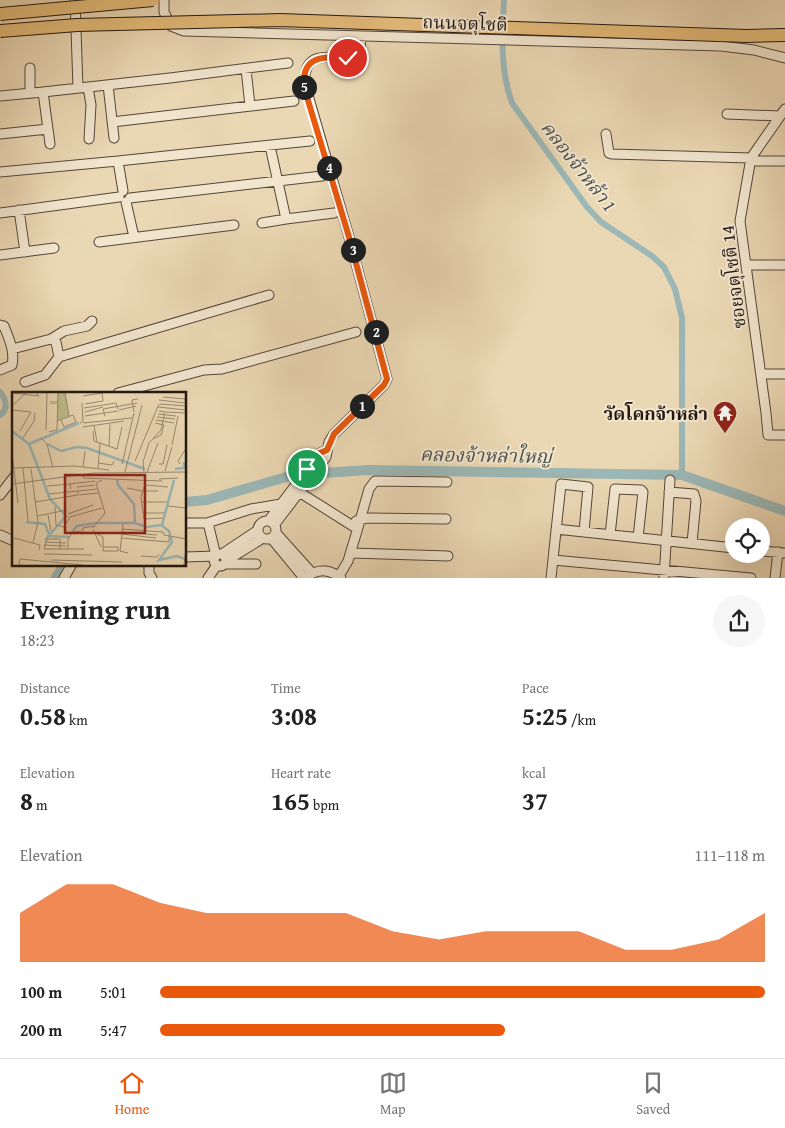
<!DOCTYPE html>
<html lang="en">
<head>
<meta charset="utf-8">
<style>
  :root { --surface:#fff; --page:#f6f6f6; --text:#222; --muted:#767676; --line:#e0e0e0; --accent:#ea580c }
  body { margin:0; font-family:"Gentium Book Plus","Noto Serif Thai",serif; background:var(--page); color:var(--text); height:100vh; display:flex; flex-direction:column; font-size:19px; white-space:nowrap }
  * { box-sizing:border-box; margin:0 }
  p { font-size:16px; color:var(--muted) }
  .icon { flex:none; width:28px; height:28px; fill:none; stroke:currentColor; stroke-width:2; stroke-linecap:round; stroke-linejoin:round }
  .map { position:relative; height:578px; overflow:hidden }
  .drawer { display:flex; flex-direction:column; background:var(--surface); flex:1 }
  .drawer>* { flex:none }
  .controls { position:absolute; left:725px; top:518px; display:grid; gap:10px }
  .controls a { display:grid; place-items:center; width:45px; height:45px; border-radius:50%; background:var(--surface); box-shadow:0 5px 20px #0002; font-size:25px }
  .pin { position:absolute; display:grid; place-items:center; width:42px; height:42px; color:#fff; margin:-21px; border:2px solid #fff; border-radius:50%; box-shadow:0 1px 5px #0007 }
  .km { position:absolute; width:25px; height:25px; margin:-12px; border-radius:50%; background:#222; color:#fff; font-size:14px; line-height:25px; text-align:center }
  .round { display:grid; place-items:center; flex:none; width:52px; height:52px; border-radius:26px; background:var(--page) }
  .summary { display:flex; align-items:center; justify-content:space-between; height:85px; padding:0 20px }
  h1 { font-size:28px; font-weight:800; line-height:38px }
  .figures { display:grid; grid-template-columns:repeat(3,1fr); gap:8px; height:85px; padding:5px 20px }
  .figures div { display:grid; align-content:center }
  .figures b { font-size:25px; font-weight:800 }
  .figures small { font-size:14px; font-weight:400 }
  .figures p { font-size:14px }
  .chart { height:140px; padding:10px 20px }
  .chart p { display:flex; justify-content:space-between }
  .chart svg { width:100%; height:90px; margin-top:5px; fill:var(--accent); opacity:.7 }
  ul { padding:0 20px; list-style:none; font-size:16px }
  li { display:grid; grid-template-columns:80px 60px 1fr; align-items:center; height:38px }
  li i { height:12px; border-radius:6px; background:var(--accent) }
  .tab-bar { display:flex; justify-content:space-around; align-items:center; height:70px; border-top:1px solid var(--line); background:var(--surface); font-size:14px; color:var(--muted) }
  .tab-bar a { display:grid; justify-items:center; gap:2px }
  .tab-bar .on { color:var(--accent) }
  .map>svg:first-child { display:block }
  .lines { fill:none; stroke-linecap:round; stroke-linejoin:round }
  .canal { stroke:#9bb7b6; stroke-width:6 }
  .river { stroke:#9bb7b6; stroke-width:10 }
  .minor-casing { stroke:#54473a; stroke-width:11 }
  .highway-casing { stroke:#221711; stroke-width:14 }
  .minor { stroke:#f1e5ce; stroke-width:9 }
  .highway { stroke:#e5bc7a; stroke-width:12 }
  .highway-bridge-casing { stroke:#221711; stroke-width:14; stroke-linecap:butt }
  .highway-bridge { stroke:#e5bc7a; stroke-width:12 }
  .route-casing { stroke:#fff; stroke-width:10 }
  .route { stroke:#ea580c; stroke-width:6 }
  .labels { text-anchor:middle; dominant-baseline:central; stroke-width:4; stroke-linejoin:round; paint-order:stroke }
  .street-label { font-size:18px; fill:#221711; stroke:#f1e5ce }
  .poi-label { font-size:18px; font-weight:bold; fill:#221711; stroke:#f1e5ce; text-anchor:end }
  .water-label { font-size:19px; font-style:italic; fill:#4c4f4b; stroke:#f1e5ce }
  .inset-river { fill:none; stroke:#9bb7b6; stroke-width:2.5 }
  .inset-road { fill:none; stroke:#9a8a72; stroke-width:1 }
  .view { fill:#8f2418; fill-opacity:0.15; stroke:#8f2418; stroke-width:2.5 }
  .inset-edge { fill:none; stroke:#221711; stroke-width:2.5 }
</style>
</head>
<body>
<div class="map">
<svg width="785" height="578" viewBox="0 0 785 578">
  <rect width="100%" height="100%" fill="#ead7b3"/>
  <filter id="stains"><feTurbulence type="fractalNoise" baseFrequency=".004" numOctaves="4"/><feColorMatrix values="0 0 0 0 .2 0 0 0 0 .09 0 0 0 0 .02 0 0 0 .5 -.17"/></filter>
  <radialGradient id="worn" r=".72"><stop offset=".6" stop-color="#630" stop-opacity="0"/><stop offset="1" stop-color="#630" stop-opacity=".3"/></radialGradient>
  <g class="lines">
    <path class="canal" d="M504,0C502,35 500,70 512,103L587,207L601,222L652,256L664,267L675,289L682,318V475
      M0,392C6,399 9,409 0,415"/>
    <path class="river" d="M185,502L207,500L293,475L368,470L682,475L785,511
      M56,578L64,564"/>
    <defs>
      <path id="minor" d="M75,0L78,88
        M164,0V12L171,26L184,31L721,46L754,50L785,58
        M30,68V93
        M246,69L250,106
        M108,85L114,138
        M88,87L91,105L89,139
        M0,96L43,92
        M785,109L751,158L740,221L766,413L768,435H785
        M727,114L780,116
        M112,122L294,101
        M0,134L48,129
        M606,134L609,153L612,154L751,158
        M50,144L43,92L170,78L288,63
        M118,161L310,141
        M750,161H785
        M0,172L118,161L123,191
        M130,198L322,176
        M126,202L134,237
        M19,210L25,252
        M0,213L119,197
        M286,219L334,213
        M262,223L286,219L270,146
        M99,242L234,225
        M0,255L54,248
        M746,265H785
        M0,325L4,326C9,339 15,351 12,365L0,370
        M51,339L56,342L59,357
        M12,349L51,339L64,331L87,326L92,321
        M761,374H785
        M25,382L45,375L59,357L269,295
        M118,393L204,370L222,369L356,332
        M299,492L356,528L357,531L348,561L339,576
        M669,492L694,494L696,501L692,543
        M0,495L14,477
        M269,520L320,453L327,450
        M258 530a9 9 0 1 1 18 0a9 9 0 1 1-18 0Z
        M356,521L368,518L446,519
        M185,523H207L251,509L281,504
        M275,524L326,457L329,442L334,434L384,385L387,379L349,237L304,81C307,42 339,66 358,53L360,47L361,37
        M556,529L734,548
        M357,531L369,489L375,481L447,482
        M276,533L312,573
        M0,535L14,541
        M610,535L615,489L641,490L643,492L638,538
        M271,538L304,578
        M761,551L785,553
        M351,553L448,556
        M222,554L258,530
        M214 560a6 6 0 1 1 12 0a6 6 0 1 1-12 0Z
        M185,557L216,556L209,527
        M553,560L751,578
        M226,561L263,538
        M149,564V573L152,578
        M225,564H256
        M308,576C319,568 331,570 341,578
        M64,578L72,564
        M208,578L217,565
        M551,578L561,484L588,487L584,532
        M664,578L670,480
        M775,578L778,552"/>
      <path id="highway" d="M747,36L785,35"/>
    </defs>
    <use href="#minor" class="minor-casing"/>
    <use href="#highway" class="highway-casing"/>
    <use href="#minor" class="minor"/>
    <use href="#highway" class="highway"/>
    <defs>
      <path id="highway-bridge" d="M0,14L153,0
        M0,31L77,25L280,20L747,36"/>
    </defs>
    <use href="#highway-bridge" class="highway-bridge-casing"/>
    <use href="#highway-bridge" class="highway-bridge"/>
  </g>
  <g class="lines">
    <defs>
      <path id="route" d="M307,469L320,453L327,450L334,434L384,385L387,379L349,237L304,87C301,55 325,56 348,58"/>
    </defs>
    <use href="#route" class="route-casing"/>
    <use href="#route" class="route"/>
  </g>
  <defs>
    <symbol id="temple-pin" viewBox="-11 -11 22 30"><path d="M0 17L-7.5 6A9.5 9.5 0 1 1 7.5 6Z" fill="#8f2418" stroke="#f1e5ce"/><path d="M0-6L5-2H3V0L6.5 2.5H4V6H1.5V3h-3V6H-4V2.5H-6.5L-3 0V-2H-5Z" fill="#fff"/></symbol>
  </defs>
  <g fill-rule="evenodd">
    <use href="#temple-pin" x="711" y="399" width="28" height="38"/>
  </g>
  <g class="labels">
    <g class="street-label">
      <text transform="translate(465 23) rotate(2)">ถนนจตุโชติ</text>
      <text transform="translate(733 277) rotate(-97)">ซอยจตุโชติ 14</text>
    </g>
    <g class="poi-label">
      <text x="708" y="413">วัดโคกจ้าหล่า</text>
    </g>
    <g class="water-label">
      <text transform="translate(579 166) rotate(52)">คลองจ้าหล้า 1</text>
      <text transform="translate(486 455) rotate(1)">คลองจ้าหล่าใหญ่</text>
    </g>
  </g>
  <g transform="translate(12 392)">
    <rect width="174" height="174" fill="#ead7b3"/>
    <path d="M45,1H53L57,24L45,29V12H38V9H45Z" fill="#bcbd89"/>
    <path class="inset-river" d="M0,39L17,52L67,31M17,52L38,107L54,124L33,148M35,52L49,59L65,55L75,56L133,77M163,77L172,76V70M105,87L106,93L122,112L123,131M14,130L33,132L37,142M150,133L162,88M60,140L65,134L83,131H123L135,135L149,133L157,139L160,150L147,168L165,164L173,167M35,144L57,145"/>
    <path class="inset-road" d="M0,1L27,4L24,1M53,1L57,24M71,4L90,1M151,5L173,7L174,13M147,8L173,11M73,12L91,9L90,1M148,12L174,14M0,14L14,1M146,15L174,18M72,16L104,11L106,17M0,18L19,20L8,39M107,18L124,14M73,20L91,15M122,20L120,8L126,7M154,20L174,21M146,22L164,24M73,24L106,19M93,24L91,17L125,11M145,25L163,27M49,28L52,35L64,30M144,28L162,31M45,29L61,23L64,30M68,31L71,29L70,11M71,31L120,26M82,33L85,50M71,35L112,29M34,38L35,1M81,39L82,49L105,57L110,35M37,40L45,38L46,1M11,46L22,29L23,21M29,46L35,52L41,76M141,47L149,43L152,33L143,31M160,53L166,24M97,54L98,32M0,61L6,111M123,69L147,12M86,71L100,73L102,69M110,72L122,21M147,72H151L155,53M168,72L166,69L173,58M71,75L73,59M0,76L63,74L97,78M11,76L16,129M86,76L88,51M19,77L26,130L21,151M153,79L160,55M113,80L130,13M135,80L146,51M132,81L131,70L137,51L149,38L153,20L147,19M70,83L72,86L150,89M147,87L166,86M134,89L129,105L132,127L151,126M0,92L82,81L174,80M134,93L156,95M35,94L58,92M65,95L83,93M115,96L130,99M59,97L58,92L83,89M66,99L85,97M130,99H146M37,102L66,99V102M67,103L86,101M23,110L66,103M130,110H155M156,114L174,116M43,115L44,133L52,135L58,125L90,116M131,121H152M56,122L81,113M36,123L39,139M25,124L55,118M111,132L108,159L116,161M81,136L93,121L84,91L90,88M81,137L89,155M110,137L151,140L152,143L174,147M110,140L145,143M85,142L91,145V159H106V155H91M110,142L144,146M70,143L71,136L82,134M2,146L28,153L27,158M109,146L157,150V144M33,150L54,151M32,153L54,154M48,157V147H35L32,157H72M56,157V147L61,140L69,139M32,162L80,163M129,164L145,165L147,162M39,168L110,170M7,173L8,167L71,173M172,173L174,157"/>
    <path class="view" d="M53,83H133V141H53Z"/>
    <rect width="174" height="174" class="inset-edge"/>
  </g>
  <rect width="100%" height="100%" filter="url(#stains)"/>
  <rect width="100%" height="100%" fill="url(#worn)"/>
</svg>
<div class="controls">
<a><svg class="icon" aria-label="locate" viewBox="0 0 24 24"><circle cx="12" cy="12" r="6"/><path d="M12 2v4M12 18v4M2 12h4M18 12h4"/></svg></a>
</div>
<div class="pin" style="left:307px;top:469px;background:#1e9e55"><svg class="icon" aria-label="arrive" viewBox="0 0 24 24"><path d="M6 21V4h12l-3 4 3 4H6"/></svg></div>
<div class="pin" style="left:348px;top:58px;background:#d93025"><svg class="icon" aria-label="check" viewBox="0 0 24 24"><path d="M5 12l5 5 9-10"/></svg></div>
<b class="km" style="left:362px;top:406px">1</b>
<b class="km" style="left:376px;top:332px">2</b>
<b class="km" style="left:353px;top:250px">3</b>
<b class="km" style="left:329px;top:168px">4</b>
<b class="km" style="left:304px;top:87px">5</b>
</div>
<section class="drawer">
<div class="summary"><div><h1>Evening run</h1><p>18:23</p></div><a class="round"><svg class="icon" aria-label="share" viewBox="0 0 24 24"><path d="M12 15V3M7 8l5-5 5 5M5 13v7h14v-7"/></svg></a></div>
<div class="figures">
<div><p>Distance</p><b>0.58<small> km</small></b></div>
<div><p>Time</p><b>3:08</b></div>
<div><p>Pace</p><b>5:25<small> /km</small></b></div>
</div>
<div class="figures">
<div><p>Elevation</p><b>8<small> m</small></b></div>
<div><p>Heart rate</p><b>165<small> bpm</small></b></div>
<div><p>kcal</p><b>37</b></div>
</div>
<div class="chart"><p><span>Elevation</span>111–118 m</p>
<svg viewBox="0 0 160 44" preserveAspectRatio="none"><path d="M0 44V20L10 6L20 6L30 15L40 20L50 20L60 20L70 20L80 29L90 33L100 29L110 29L120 29L130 38L140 38L150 33L160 20V44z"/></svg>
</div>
<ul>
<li><b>100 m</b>5:01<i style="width:100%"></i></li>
<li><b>200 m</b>5:47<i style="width:57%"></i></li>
</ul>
</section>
<nav class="tab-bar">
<a class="on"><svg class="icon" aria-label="home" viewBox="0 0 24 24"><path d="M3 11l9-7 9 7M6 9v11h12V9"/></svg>Home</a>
<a><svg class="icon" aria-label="map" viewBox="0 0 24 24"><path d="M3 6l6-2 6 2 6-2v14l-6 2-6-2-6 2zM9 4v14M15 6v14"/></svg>Map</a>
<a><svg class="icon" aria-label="saved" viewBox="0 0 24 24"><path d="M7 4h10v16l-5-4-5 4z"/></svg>Saved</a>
</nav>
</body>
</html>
